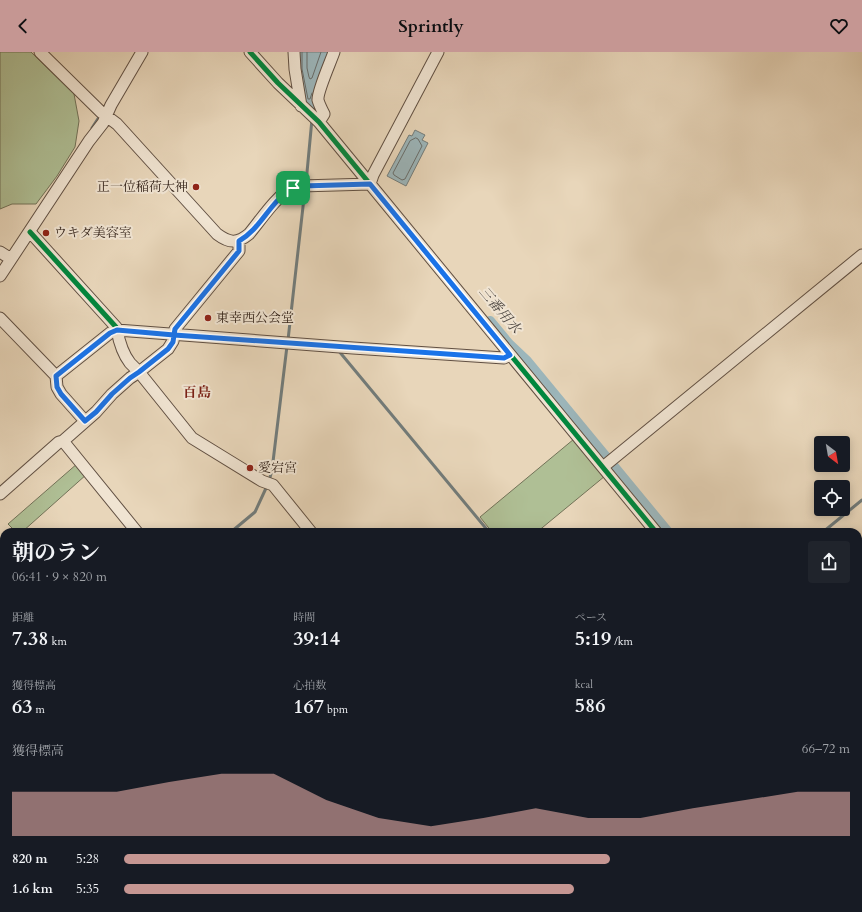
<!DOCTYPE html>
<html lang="ja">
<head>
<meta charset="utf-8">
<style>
  :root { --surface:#171b24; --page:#20242c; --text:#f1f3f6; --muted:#9ea1a6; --accent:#c59692 }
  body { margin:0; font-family:Cardo,"Noto Serif JP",serif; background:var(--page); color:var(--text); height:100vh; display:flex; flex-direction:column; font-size:15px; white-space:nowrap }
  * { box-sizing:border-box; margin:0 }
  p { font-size:13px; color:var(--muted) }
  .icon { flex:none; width:22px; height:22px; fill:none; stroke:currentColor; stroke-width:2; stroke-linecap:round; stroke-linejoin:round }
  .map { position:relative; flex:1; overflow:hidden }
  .drawer { position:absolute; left:0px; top:476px; width:862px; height:384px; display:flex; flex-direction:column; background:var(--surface); border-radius:12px 12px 0 0; box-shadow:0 2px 10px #0003 }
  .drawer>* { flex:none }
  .needle { width:26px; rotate:149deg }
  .buttons { position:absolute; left:814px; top:384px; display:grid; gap:8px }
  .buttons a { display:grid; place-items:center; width:36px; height:36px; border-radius:4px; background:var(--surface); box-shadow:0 2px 10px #0003; font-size:20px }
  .pin { position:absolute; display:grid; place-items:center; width:34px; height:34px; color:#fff; margin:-17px; border-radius:8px; box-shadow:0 2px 6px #0006 }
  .round { display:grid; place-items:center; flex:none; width:42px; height:42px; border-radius:4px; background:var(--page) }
  .headline { display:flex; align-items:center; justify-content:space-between; height:68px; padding:0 12px }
  h1 { font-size:22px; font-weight:700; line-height:30px }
  .figures { display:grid; grid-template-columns:repeat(3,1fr); gap:6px; height:68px; padding:4px 12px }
  .figures div { display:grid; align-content:center }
  .figures b { font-size:20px; font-weight:700 }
  .figures small { font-size:11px; font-weight:400 }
  .figures p { font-size:11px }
  .chart { height:112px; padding:8px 12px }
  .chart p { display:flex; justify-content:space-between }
  .chart svg { width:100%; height:72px; margin-top:4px; fill:var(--accent); opacity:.7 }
  ul { padding:0 12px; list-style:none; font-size:13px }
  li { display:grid; grid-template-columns:64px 48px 1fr; align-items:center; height:30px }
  li i { height:10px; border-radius:5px; background:var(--accent) }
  header { display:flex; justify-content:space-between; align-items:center; height:52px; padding:0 12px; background:var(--accent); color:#111; font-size:18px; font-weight:700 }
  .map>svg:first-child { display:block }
  .green { fill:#afbf95; stroke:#727258 }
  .water { fill:#9cb6bb; stroke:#727c7b }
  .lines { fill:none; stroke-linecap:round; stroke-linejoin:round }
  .shore { stroke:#686d6b; stroke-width:1 }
  .stream { stroke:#727c7b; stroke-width:3 }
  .canal { stroke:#9cb6bb; stroke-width:10 }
  .minor-casing { stroke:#615043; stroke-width:13 }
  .minor { stroke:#f0e4d2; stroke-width:11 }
  .cycleway-casing { stroke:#f0e4d2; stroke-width:8 }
  .cycleway { stroke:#00873e; stroke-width:5 }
  .route-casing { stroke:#fff; stroke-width:8 }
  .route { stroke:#1a73e8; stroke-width:5 }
  .poi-dot { fill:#8f2418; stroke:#f0e4d2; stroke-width:1.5 }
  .labels { text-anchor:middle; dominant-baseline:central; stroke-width:4; stroke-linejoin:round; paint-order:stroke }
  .poi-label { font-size:13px; fill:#34241b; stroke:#f0e4d2; text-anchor:start }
  .water-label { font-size:14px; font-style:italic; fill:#4e4843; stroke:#f0e4d2 }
  .neighbourhood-label { font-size:14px; font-weight:bold; fill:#7a1f14; stroke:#f0e4d2 }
</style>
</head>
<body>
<header><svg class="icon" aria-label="back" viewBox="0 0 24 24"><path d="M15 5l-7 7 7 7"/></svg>Sprintly<svg class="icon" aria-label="heart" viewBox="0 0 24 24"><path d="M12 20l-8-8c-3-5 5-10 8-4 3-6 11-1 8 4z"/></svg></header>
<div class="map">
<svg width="862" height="860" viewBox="0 0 862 860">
  <rect width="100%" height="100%" fill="#e8d6ba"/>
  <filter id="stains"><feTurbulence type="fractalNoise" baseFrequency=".005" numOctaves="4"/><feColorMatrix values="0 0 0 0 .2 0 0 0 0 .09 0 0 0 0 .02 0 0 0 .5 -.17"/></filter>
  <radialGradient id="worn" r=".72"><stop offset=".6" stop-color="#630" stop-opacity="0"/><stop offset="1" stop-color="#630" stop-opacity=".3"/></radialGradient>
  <path class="green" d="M0,0H31L74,42L79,69L75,95L57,124L36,152H12L0,157Z
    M574,387L605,424L537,480H492L480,465Z
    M78,411L87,422L22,480H16L8,472Z
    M0,779L4,782V856H96L100,860H0Z"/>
  <path class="water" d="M298,0H331L318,65L306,56Z
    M415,78L425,83L422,88L428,91L406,134L387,124L409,83L412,84Z
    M0,564L4,567V782L0,779Z
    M96,856H264L267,860H100Z"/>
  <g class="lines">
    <path class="shore" d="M302,0V17L308,47H310L312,41
      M307,0V16L309,25L310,27L312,26L321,0
      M416,86L418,87L422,94L405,127L402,128L394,123L393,121L410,89Z"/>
    <path class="stream" d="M92,76L101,62
      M306,131L312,67
      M288,288L305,137
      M338,298L489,480
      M269,429L272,418L287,294
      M231,480L255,460L267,434
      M823,480L862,448
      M0,525L4,528
      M858,529L862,525
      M289,856L291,860
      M801,856L804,860
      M366,860L370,856"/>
    <path class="canal" d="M490,269L509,292L527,309L668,480
      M858,709L862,714"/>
    <defs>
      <path id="minor" d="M40,0L101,60L117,72L217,182C229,191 237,192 249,182C260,169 277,143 292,136C295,135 298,135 301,134L370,132
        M250,0L278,31L319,70L370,132L656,480
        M294,0L295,17L301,54
        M319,70L324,62C322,58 319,52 318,48C317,40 331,9 334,0
        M370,132L373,123L438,0
        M30,180L116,275L117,278L353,296L504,306L510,303
        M0,200L11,207
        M0,224L89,89L103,71L111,53L142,0
        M0,266L56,324L110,281L117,278C119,289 123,302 130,311C133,314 136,317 139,320L192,386L262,429L273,433L311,480
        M56,324L57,335L61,342L85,369
        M63,389L137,480
        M603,415L862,203
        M0,442L59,390L63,389L96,360L112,342L130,326L139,320L168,297L173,289L175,277L239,199V189
        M0,554L4,557
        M858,721L862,726
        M275,856L278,860
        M450,856L453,860
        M624,856L627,860"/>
    </defs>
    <use href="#minor" class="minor-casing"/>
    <use href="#minor" class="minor"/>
    <defs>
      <path id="cycleway" d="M250,0L278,31L319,70L370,132L656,480
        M30,180L116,275L117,278L353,296L504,306L510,303"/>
    </defs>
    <use href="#cycleway" class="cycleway-casing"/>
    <use href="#cycleway" class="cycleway"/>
  </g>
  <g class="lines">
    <defs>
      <path id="route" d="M293,136C270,149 261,177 239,189V199L175,277L174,283L117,278L110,281L56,324L57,335L61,342L85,369L96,360L112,342L130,326L139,320L168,297L173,290L174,283L504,306L510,303L370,132L302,134L293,136"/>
    </defs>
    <use href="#route" class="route-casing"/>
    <use href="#route" class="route"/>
  </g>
  <g class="poi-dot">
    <circle cx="196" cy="135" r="4"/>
    <circle cx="46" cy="181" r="4"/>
    <circle cx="208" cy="266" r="4"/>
    <circle cx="250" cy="416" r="4"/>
  </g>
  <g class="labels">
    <g class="poi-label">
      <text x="188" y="135" text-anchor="end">正一位稲荷大神</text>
      <text x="54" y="181">ウキダ美容室</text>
      <text x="216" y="266">東幸西公会堂</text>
      <text x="258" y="416">愛宕宮</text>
    </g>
    <g class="water-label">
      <text transform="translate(500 258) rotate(50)">三番用水</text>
    </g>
    <g class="neighbourhood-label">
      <text x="197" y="340">百島</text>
    </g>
  </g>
  <rect width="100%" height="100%" filter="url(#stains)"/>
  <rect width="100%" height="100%" fill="url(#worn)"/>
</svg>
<div class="buttons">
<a><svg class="needle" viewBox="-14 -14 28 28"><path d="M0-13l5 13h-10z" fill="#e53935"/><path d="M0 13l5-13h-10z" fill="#9ea1a6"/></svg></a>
<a><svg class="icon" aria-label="locate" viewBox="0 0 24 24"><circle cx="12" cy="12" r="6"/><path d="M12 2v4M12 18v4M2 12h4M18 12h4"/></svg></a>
</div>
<div class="pin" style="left:293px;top:136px;background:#1e9e55"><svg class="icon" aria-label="arrive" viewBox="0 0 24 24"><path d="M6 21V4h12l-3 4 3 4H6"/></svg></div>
<section class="drawer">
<div class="headline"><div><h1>朝のラン</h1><p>06:41 · 9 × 820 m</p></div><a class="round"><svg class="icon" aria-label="share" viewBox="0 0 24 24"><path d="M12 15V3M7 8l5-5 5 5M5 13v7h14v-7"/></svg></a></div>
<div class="figures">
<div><p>距離</p><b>7.38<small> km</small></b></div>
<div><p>時間</p><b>39:14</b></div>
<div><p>ペース</p><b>5:19<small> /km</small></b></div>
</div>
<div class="figures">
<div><p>獲得標高</p><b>63<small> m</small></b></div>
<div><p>心拍数</p><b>167<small> bpm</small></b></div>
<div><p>kcal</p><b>586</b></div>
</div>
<div class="chart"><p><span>獲得標高</span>66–72 m</p>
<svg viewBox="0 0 160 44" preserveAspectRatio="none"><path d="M0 44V17L10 17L20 17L30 11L40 6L50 6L60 22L70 33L80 38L90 33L100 27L110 33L120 33L130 27L140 22L150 17L160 17V44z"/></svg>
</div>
<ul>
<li><b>820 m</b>5:28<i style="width:67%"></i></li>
<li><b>1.6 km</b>5:35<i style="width:62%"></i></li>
</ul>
</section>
</div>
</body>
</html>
